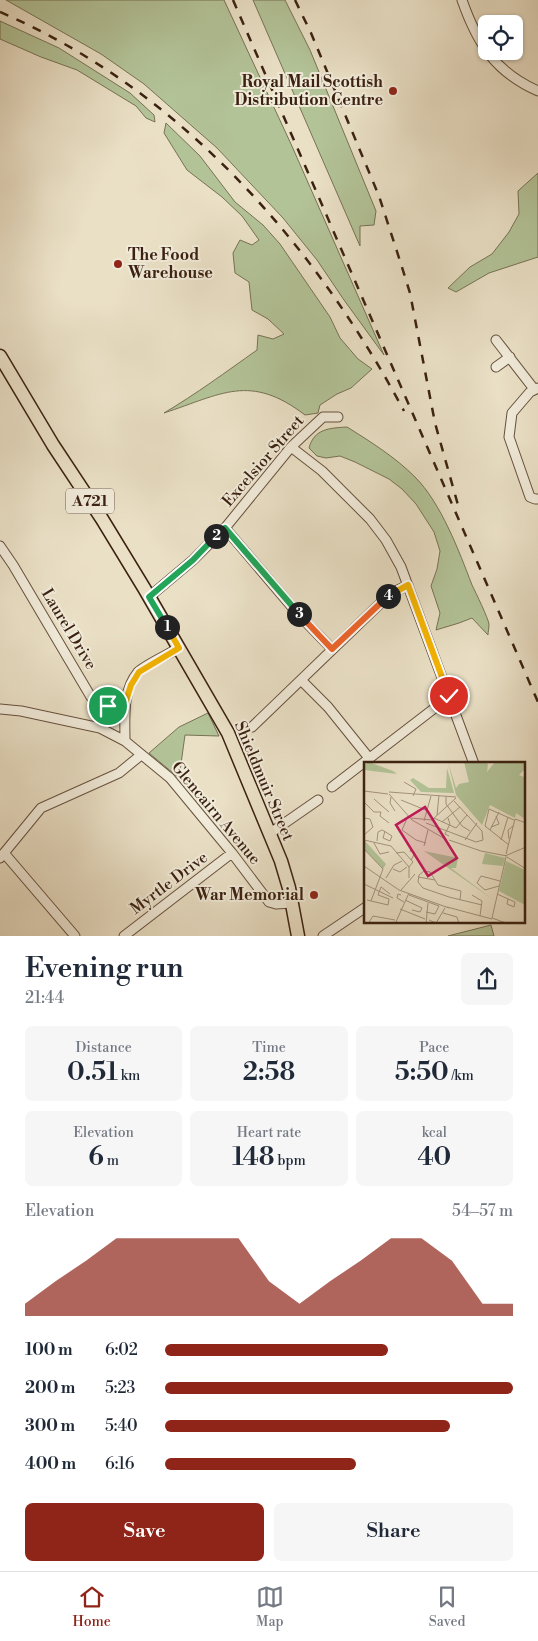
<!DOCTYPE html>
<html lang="en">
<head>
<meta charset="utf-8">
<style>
  :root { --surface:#fff; --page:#f6f6f7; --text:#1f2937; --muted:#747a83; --line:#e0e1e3; --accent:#8f2418 }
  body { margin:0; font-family:"Libre Bodoni",serif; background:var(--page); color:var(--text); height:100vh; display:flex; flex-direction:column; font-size:19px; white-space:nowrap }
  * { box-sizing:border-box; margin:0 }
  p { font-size:16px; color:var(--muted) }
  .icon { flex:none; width:28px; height:28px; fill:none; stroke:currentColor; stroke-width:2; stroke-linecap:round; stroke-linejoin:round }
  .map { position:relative; height:936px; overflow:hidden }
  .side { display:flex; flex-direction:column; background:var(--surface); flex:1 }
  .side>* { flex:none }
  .tools { position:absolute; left:478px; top:15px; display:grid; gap:10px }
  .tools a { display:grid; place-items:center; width:45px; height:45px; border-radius:8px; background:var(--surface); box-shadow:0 1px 4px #0004; font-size:25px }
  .pin { position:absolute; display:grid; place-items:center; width:42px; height:42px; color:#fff; margin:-21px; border:2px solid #fff; border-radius:50%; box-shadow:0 1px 5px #0007 }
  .km { position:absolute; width:25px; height:25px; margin:-12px; border-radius:50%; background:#222; color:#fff; font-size:14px; line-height:25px; text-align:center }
  .round { display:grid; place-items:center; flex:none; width:52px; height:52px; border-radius:8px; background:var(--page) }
  .overview { display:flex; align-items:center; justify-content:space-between; height:85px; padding:0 25px }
  h1 { font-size:28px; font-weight:600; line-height:38px }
  .metrics { display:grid; grid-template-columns:repeat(3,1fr); gap:8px; height:85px; padding:5px 25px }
  .metrics div { display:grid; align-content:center; border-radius:8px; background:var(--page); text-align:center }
  .metrics b { font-size:25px; font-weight:600 }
  .metrics small { font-size:14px; font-weight:400 }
  .metrics p { font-size:14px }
  .chart { height:140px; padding:10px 25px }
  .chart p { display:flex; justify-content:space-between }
  .chart svg { width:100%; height:90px; margin-top:5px; fill:var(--accent); opacity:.7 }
  .action { display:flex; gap:10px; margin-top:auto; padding:10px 25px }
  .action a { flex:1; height:58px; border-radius:8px; background:var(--accent); color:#fff; font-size:20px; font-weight:600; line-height:58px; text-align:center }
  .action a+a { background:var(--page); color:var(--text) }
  ul { padding:0 25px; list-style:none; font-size:16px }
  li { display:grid; grid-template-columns:80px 60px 1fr; align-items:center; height:38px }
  li i { height:12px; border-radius:6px; background:var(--accent) }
  .menu { display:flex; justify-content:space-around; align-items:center; height:70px; border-top:1px solid var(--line); background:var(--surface); font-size:14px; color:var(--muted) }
  .menu a { display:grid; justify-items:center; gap:2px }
  .menu .active { color:var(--accent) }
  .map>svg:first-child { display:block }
  .green { fill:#b3c398; stroke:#777254 }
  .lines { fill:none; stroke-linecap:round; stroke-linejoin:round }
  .street-casing { stroke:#67513e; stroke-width:11 }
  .primary-casing { stroke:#3b2111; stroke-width:15 }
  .street { stroke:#f1ebda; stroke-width:9 }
  .primary { stroke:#eae0c6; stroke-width:12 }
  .rail { stroke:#3b2111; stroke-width:2.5; stroke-dasharray:9 9; stroke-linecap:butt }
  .split-1-casing { stroke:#fff; stroke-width:10 }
  .split-2-casing { stroke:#fff; stroke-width:10 }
  .split-3-casing { stroke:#fff; stroke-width:10 }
  .split-4-casing { stroke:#fff; stroke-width:10 }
  .split-5-casing { stroke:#fff; stroke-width:10 }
  .split-1 { stroke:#f5b400; stroke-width:6 }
  .split-2 { stroke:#22a559; stroke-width:6 }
  .split-3 { stroke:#22a559; stroke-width:6 }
  .split-4 { stroke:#f0652b; stroke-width:6 }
  .split-5 { stroke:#f5b400; stroke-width:6 }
  .poi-dot { fill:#8f2418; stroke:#f1ebda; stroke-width:2 }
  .labels { text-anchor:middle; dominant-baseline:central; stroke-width:4; stroke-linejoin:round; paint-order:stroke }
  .shield { fill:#f1ebda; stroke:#725e4d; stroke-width:1 }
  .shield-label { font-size:15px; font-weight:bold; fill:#3b2111 }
  .poi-label { font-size:16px; font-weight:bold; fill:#3b2111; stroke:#f1ebda; text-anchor:end }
  .street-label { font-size:16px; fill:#3b2111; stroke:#f1ebda }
  .inset-road { fill:none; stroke:#a4947e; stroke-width:1 }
  .view { fill:#c2185b; fill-opacity:0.15; stroke:#c2185b; stroke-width:2.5 }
  .inset-edge { fill:none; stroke:#3b2111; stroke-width:2.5 }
</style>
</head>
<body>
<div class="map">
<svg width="538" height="936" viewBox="0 0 538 936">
  <rect width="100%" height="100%" fill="#eae0c6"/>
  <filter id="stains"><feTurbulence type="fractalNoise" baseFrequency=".004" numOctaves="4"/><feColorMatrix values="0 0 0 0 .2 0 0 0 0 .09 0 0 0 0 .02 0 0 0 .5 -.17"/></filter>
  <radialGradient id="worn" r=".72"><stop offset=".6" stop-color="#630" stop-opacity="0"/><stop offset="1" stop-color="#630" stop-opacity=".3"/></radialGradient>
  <path class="green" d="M6,0H224L291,144L384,355L344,300L317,260L283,218L217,148L144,84L101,54Z
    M253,0H285L310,50L376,211L374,225L360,226V246Z
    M0,21L59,48L130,93L154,115L155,122L146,118L136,106L77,70L41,57L0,39Z
    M166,123L200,156L235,202L263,225L280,244L330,317L340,338L358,359L372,369L351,388L337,394L320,405L318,413L305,415C250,373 222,394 164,413C196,394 226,372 257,350L258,335L273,339L284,334L268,319L252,310L249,282L235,273L233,253L240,240L252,245L259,240L242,216L222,197L187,170L164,133Z
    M538,173V257L489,273L456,292L448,288L470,267L492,254L509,232L519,214L518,191Z
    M347,427C371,442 395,457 415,477C441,503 459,551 472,585C476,593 488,618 489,624C489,628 488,632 488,635L472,618L459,623L436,630L440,613L431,586L437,569L440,551L434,532L416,504L402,489L389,479L355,462L340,456L326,458L317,456L309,448C314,429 329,428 347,427Z
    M208,713L219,736L185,735L179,778L149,753L179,727Z
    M491,925L494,936H448Z"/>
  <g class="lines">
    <defs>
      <path id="street" d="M462,0C477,43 495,72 538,91
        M496,340L534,389
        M496,367L510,357
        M538,388L530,392L512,413L509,437L530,497L535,499H538
        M291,447L322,471L370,519L386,540L401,567L474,764
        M225,528L298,614L332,649
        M0,546L13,565L91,697L108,706L124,707
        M149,597L193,560L225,528L291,447L323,417H338
        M301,680L328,707L369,758
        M0,709L21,711L100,728L125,741L170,778L232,853L269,902L276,904L292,903
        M252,727L390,594L408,585
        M125,741C125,718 122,691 138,672C145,665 169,654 179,648
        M332,787L449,697
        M269,834L318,800
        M4,853L75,936
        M0,858L41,808L119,773L141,755
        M124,936L232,853
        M323,936L366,907"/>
      <path id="primary" d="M0,356L53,445L102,519L144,588L228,733L281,861L289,888L298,936"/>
    </defs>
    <use href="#street" class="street-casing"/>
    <use href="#primary" class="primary-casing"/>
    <use href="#street" class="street"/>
    <use href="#primary" class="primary"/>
    <path class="rail" d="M233,0L538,702
      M295,0L311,33L379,196L401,264L410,293L435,423L458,505
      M0,12C179,89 313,241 404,411"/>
  </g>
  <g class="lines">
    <defs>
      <path id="split-1" d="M108,706L124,707L131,685L139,672L179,648L167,627"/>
      <path id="split-2" d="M167,627L149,597L193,560L216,536"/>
      <path id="split-3" d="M216,536L225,528L299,614"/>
      <path id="split-4" d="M299,614L332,649L388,596"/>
      <path id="split-5" d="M388,596L408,585L449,696"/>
    </defs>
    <use href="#split-1" class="split-1-casing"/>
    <use href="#split-2" class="split-2-casing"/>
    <use href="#split-3" class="split-3-casing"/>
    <use href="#split-4" class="split-4-casing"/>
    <use href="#split-5" class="split-5-casing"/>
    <use href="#split-1" class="split-1"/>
    <use href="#split-2" class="split-2"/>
    <use href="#split-3" class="split-3"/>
    <use href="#split-4" class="split-4"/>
    <use href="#split-5" class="split-5"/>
  </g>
  <g class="poi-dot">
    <circle cx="393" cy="91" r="5"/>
    <circle cx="118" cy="264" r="5"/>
    <circle cx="314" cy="895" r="5"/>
  </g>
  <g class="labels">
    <rect class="shield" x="66" y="488.5" width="48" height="25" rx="4"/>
    <g class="shield-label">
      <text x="90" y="501">A721</text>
    </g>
    <g class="poi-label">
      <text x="383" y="82">Royal Mail Scottish<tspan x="383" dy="18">Distribution Centre</tspan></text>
      <text x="128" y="255" text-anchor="start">The Food<tspan x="128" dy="18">Warehouse</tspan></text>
      <text x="304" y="895">War Memorial</text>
    </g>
    <g class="street-label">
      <text transform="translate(263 461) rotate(-49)">Excelsior Street</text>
      <text transform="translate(69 629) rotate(59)">Laurel Drive</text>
      <text transform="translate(264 781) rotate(67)">Shieldmuir Street</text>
      <text transform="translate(216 813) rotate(50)">Glencairn Avenue</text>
      <text transform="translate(169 883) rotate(-37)">Myrtle Drive</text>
    </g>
  </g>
  <g transform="translate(364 762)">
    <rect width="161" height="161" fill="#eae0c6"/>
    <path d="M5,0L29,9L33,12L0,8V3ZM84,0L92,26L95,22L105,20L100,0H121L124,2L123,10L131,0H161V7L155,13L160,15L161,11V57L152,51L151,56L126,43L118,63L92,33ZM83,6L90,31L57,30L46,18L49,16L65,26H82ZM0,78L22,102L19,107L0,87ZM60,89L94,96L92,106H87L131,139ZM121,91L141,96L139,104L118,102ZM142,99L161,108V143L135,129Z" fill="#b3c398"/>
    <path class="inset-road" d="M40,20L52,27L49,34M0,29L24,32M25,30L92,35M25,32L48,58L83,78M82,34V42L98,64L106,69M27,35L26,41L31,49M10,37L25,50M37,38L64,49M90,39L118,69L119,78M0,40L10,50H17L16,54L25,61M73,53L75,33M44,54L38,68L52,78L62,81M0,56L6,57L9,65L0,73M47,56L68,58L92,36M70,56L92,66M84,56L86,62L81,72L85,74M60,59L67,34M78,60L96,45M62,61L112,80L119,78M127,65L135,62L132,54M92,66L103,53M126,68L135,50M145,77L144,68L149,64M0,78L27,84L45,105V116M85,78L117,89L143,94M101,78L113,61M137,78L144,55M13,79L14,70L18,68L20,69L28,74L26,79L19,76L21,69M10,81L16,92L25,90M145,83L121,64L125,47L150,58M60,84L64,68M0,87L19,107L7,139M46,90L47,87L51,91L47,98M32,91L40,90L49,100L45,105M142,92L151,57L162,61M141,94L162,85M143,95L162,107M0,104L35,128L85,146M29,107L36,110L43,105M54,115L71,118M22,116L30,103L38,99M0,122L29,136M135,124L121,128L113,121L117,114L136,119M37,128L51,112M133,132L151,140L150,145L143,142L144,137M37,133L34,132L33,136L40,140M45,133L75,144L71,152L62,150M108,133L118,139L116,154M3,138L24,143L25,137L14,133L17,125L26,132M41,138L58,146L56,150L48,148M96,138L97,129L74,123L66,110L60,109L55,113L54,120L59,126L85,135L118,143M83,145L128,157M36,147L61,157M79,151L93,155L95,162M128,156L142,95M128,156L145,162M65,158L72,161L81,146M4,162L9,154L31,158M31,162L45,131M62,162L64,141"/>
    <path class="view" d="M61,45L93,96L64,114L32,63Z"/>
    <rect width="161" height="161" class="inset-edge"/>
  </g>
  <rect width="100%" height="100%" filter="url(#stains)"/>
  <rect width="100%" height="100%" fill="url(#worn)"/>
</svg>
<div class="tools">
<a><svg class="icon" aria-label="locate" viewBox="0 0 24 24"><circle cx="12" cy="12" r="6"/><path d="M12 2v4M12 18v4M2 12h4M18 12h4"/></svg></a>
</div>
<div class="pin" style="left:108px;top:706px;background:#1e9e55"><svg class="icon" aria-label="arrive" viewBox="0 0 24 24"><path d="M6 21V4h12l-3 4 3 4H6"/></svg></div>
<div class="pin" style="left:449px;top:696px;background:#d93025"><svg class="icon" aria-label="check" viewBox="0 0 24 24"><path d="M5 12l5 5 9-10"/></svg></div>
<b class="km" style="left:167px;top:627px">1</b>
<b class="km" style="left:216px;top:536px">2</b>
<b class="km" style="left:299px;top:614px">3</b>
<b class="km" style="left:388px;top:596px">4</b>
</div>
<section class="side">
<div class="overview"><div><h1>Evening run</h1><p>21:44</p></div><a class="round"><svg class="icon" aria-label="share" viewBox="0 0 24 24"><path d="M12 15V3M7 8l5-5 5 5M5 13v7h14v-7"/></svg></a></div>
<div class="metrics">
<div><p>Distance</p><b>0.51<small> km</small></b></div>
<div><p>Time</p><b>2:58</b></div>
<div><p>Pace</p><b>5:50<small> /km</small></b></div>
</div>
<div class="metrics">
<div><p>Elevation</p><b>6<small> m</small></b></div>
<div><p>Heart rate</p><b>148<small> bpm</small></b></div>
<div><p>kcal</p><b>40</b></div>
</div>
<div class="chart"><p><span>Elevation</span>54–57 m</p>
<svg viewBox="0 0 160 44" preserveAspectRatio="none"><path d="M0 44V38L10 27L20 17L30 6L40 6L50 6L60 6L70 6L80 27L90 38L100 27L110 17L120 6L130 6L140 17L150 38L160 38V44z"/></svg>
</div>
<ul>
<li><b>100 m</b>6:02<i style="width:64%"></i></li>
<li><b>200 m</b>5:23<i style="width:100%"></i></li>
<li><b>300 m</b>5:40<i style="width:82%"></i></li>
<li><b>400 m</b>6:16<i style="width:55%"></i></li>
</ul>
<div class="action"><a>Save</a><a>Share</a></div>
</section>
<nav class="menu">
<a class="active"><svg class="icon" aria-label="home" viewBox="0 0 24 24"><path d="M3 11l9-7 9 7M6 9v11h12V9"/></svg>Home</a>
<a><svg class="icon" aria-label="map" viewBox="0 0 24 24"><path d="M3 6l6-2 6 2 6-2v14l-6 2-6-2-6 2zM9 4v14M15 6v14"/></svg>Map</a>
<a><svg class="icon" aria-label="saved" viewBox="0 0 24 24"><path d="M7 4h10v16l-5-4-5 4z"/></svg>Saved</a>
</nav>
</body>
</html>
